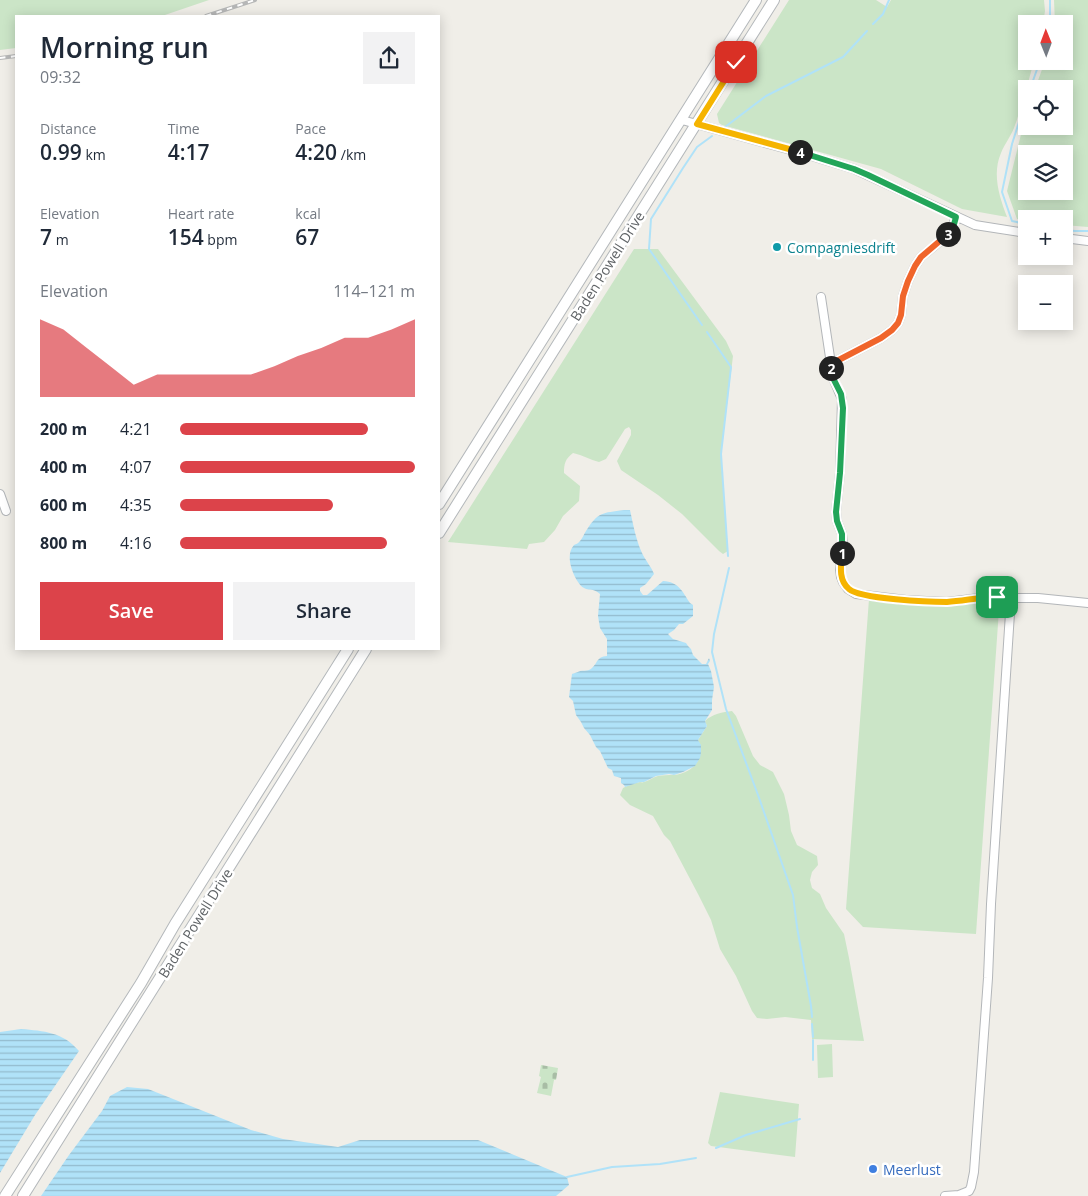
<!DOCTYPE html>
<html lang="en">
<head>
<meta charset="utf-8">
<style>
  :root { --surface:#fff; --page:#f2f2f3; --text:#1f2937; --muted:#747a83; --accent:#dc434a }
  body { margin:0; font-family:"Open Sans",sans-serif; background:var(--page); color:var(--text); height:100vh; display:flex; flex-direction:column; font-size:19px; white-space:nowrap }
  * { box-sizing:border-box; margin:0 }
  p { font-size:16px; color:var(--muted) }
  .icon { flex:none; width:28px; height:28px; fill:none; stroke:currentColor; stroke-width:2; stroke-linecap:round; stroke-linejoin:round }
  .map { position:relative; flex:1; overflow:hidden }
  .sheet { position:absolute; left:15px; top:15px; width:425px; height:635px; display:flex; flex-direction:column; background:var(--surface); border-radius:0px; box-shadow:0 2px 12px #0003 }
  .sheet>* { flex:none }
  .needle { width:32px; rotate:359deg }
  .controls { position:absolute; left:1018px; top:15px; display:grid; gap:10px }
  .controls a { display:grid; place-items:center; width:55px; height:55px; border-radius:0px; background:var(--surface); box-shadow:0 2px 12px #0003; font-size:25px }
  .pin { position:absolute; display:grid; place-items:center; width:42px; height:42px; color:#fff; margin:-21px; border-radius:10px; box-shadow:0 2px 8px #0006 }
  .km { position:absolute; width:25px; height:25px; margin:-12px; border-radius:50%; background:#222; color:#fff; font-size:14px; line-height:25px; text-align:center }
  .round { display:grid; place-items:center; flex:none; width:52px; height:52px; border-radius:0px; background:var(--page) }
  .overview { display:flex; align-items:center; justify-content:space-between; height:85px; padding:0 25px }
  h1 { font-size:28px; font-weight:600; line-height:38px }
  .metrics { display:grid; grid-template-columns:repeat(3,1fr); gap:8px; height:85px; padding:5px 25px }
  .metrics div { display:grid; align-content:center }
  .metrics b { font-size:21px; font-weight:600 }
  .metrics small { font-size:14px; font-weight:400 }
  .metrics p { font-size:14px }
  .chart { height:140px; padding:10px 25px }
  .chart p { display:flex; justify-content:space-between }
  .chart svg { width:100%; height:90px; margin-top:5px; fill:var(--accent); opacity:.7 }
  .cta { display:flex; gap:10px; margin-top:auto; padding:10px 25px }
  .cta a { flex:1; height:58px; border-radius:0px; background:var(--accent); color:#fff; font-size:20px; font-weight:600; line-height:58px; text-align:center }
  .cta a+a { background:var(--page); color:var(--text) }
  ul { padding:0 25px; list-style:none; font-size:16px }
  li { display:grid; grid-template-columns:80px 60px 1fr; align-items:center; height:38px }
  li i { height:12px; border-radius:6px; background:var(--accent) }
  .map>svg:first-child { display:block }
  .grass { fill:#cbe5c7; fill-rule:evenodd }
  .cemetery { fill:url(#cemetery-stones) }
  .water { fill:url(#water-rules) }
  .lines { fill:none; stroke-linecap:round; stroke-linejoin:round }
  .stream { stroke:#b0e2f8; stroke-width:2 }
  .minor-casing { stroke:#b3b6b9; stroke-width:10 }
  .secondary-casing { stroke:#b4b8bb; stroke-width:12 }
  .minor { stroke:#fff; stroke-width:8 }
  .secondary { stroke:#fff; stroke-width:10 }
  .rail-casing { stroke:#b6b7b7; stroke-width:4 }
  .rail { stroke:#fff; stroke-width:2; stroke-dasharray:5.5; stroke-linecap:butt }
  .split-1-casing { stroke:#fff; stroke-width:10 }
  .split-2-casing { stroke:#fff; stroke-width:10 }
  .split-3-casing { stroke:#fff; stroke-width:10 }
  .split-4-casing { stroke:#fff; stroke-width:10 }
  .split-5-casing { stroke:#fff; stroke-width:10 }
  .split-1 { stroke:#f5b400; stroke-width:6 }
  .split-2 { stroke:#22a559; stroke-width:6 }
  .split-3 { stroke:#f0652b; stroke-width:6 }
  .split-4 { stroke:#22a559; stroke-width:6 }
  .split-5 { stroke:#f5b400; stroke-width:6 }
  .culture-dot { fill:#0f9aa8; stroke:#fff; stroke-width:2 }
  .shop-dot { fill:#3f7fe0; stroke:#fff; stroke-width:2 }
  .labels { text-anchor:middle; dominant-baseline:central; stroke-width:5; stroke-linejoin:round; paint-order:stroke }
  .culture-label { font-size:14px; fill:#0d838f; stroke:#fff; text-anchor:start }
  .street-label { font-size:14px; fill:#606467; stroke:#fff }
  .shop-label { font-size:14px; fill:#366cbe; stroke:#fff; text-anchor:start }
</style>
</head>
<body>
<div class="map">
<svg width="1088" height="1196" viewBox="0 0 1088 1196">
  <defs>
    <pattern id="cemetery-stones" width="16" height="16" patternUnits="userSpaceOnUse" patternTransform="scale(1.25)"><rect width="16" height="16" fill="#cbe5c7"/><path d="M2 7V4a2 2 0 0 1 4 0v3zM10 15v-3a2 2 0 0 1 4 0v3z" fill="#a8bda5"/></pattern>
    <pattern id="water-rules" width="6" height="5" patternUnits="userSpaceOnUse" patternTransform="scale(1.25)"><rect width="6" height="5" fill="#b0e2f8"/><path d="M0 2.5h6" fill="none" stroke="#93bbcd"/></pattern>
  </defs>
  <rect width="100%" height="100%" fill="#f0eee8"/>
  <path class="grass" d="M0,0H209L162,16H16V48L0,50Z
    M789,0H876L887,7L891,0H1044L1045,11L1043,24H1026V61H1034C1028,82 1023,104 1015,125C1012,135 1005,143 1001,153C992,174 999,196 1007,217L962,209L881,169L722,125L719,123L717,114Z
    M1054,0H1088V227L1064,225V219H1026V220L1017,219L1007,191L1026,114V126H1064V89H1035L1045,61H1064V24H1055ZM1026,154H1064V191H1026Z
    M634,249H658L726,341L733,356L721,454L728,551L723,554L719,551L682,514L658,495L621,470L617,461L631,435V430L629,427L625,429L606,459L599,462C590,460 583,455 573,453C565,459 564,464 564,473L580,486L579,501L563,516L555,530L544,542L529,544L527,549L448,542Z
    M869,599L987,601L995,604L999,610L976,934L863,927L846,909Z
    M732,711L736,716L753,756L760,765L773,772L784,794L789,815L791,831L797,845L817,856L818,865L812,872L810,880L812,888L820,894L826,908L844,934L849,958L864,1041L812,1039L811,1020L785,1017L767,1019L757,1018L752,1011L736,976L720,949L711,920L698,894L670,841L664,835L653,816L630,805L620,795L623,788L625,787C629,785 635,783 640,782C641,782 642,783 644,782C649,781 653,777 658,776C663,775 668,775 674,775C693,773 706,758 698,740L707,726L705,721C712,714 723,712 732,711Z
    M832,1044L833,1077L818,1078L817,1045Z
    M720,1092L799,1104L795,1157L711,1146L708,1143Z"/>
  <path class="cemetery" d="M541,1065L558,1068L556,1080H554L551,1096L537,1093L541,1077L539,1076Z"/>
  <path class="water" d="M624,510H630C633,524 636,540 642,553C645,560 651,566 654,574L646,584L640,588V591L643,595H647L663,581C679,582 682,591 690,603L693,605V616L683,624H679L674,630L668,634L673,639L686,643L688,646L691,649L693,655L702,664H706L709,658L710,661L708,664L711,671L714,687L712,700V710L705,721L707,726L698,740L701,745V753L700,758L695,766L683,772L674,775L669,774L656,776L644,782H640L625,787L624,785L621,783V778L614,776L612,770L608,768L600,751L596,747L590,735L584,728L581,722L576,715L573,701L569,697L572,674C573,674 580,671 580,671C585,670 588,672 592,668C598,663 596,657 607,656V639L600,628L598,616L600,594C592,586 586,594 578,582C572,573 565,555 574,545C576,544 579,543 580,541C582,539 584,534 586,531C598,512 602,513 624,510Z
    M21,1029C44,1031 63,1032 79,1051L35,1115L0,1173V1032Z
    M127,1087L148,1089L251,1130L283,1139L338,1147L360,1140H478L567,1177L569,1185L556,1196H41L69,1155L102,1111L110,1096Z"/>
  <g class="lines">
    <path class="stream" d="M873,24L883,14L889,0
      M1050,24V0
      M1030,89L1040,61
      M1026,100L1012,144L1002,192L1012,221L1026,224
      M725,127L766,96L843,57L867,31
      M1064,230L1075,231H1088
      M702,325L649,249L651,219L683,168L697,147L712,136
      M707,332L731,367L721,454L728,556
      M729,568L714,634L712,652L726,709L758,795L793,895L797,927L811,1006L812,1017
      M812,1024L813,1037
      M813,1040V1060
      M716,1148L746,1135L800,1119
      M567,1177L612,1167L660,1164L696,1158"/>
    <defs>
      <path id="minor" d="M682,120L802,153L854,169L975,225L1026,233
        M1064,238L1088,241
        M821,297L831,364L881,338L892,330L898,323L901,315L903,296L908,281L915,266L921,257L945,237L953,228L955,217
        M831,364L833,378L842,399L840,473L836,512L837,521L842,534L843,546L840,570L841,577L843,582L848,589L856,594L906,600L947,602L988,597L1011,598
        M0,494L6,511
        M945,1196L959,1195L969,1191L971,1187L974,1172L988,978L991,904L1011,598H1038L1088,603"/>
      <path id="secondary" d="M439,504L756,0
        M439,533L774,0
        M5,1196L141,983L175,924L348,649
        M23,1196L366,649"/>
    </defs>
    <use href="#minor" class="minor-casing"/>
    <use href="#secondary" class="secondary-casing"/>
    <use href="#minor" class="minor"/>
    <use href="#secondary" class="secondary"/>
    <defs>
      <path id="rail" d="M206,16L255,0
        M0,58L16,56"/>
    </defs>
    <use href="#rail" class="rail-casing"/>
    <use href="#rail" class="rail"/>
  </g>
  <g class="lines">
    <defs>
      <path id="split-1" d="M842,553C841,565 838,580 849,589C860,599 930,602 947,602C964,601 980,597 997,597"/>
      <path id="split-2" d="M831,368L833,378L841,394L843,408L840,473L836,512L837,521L842,534V553"/>
      <path id="split-3" d="M831,368V364L881,338L892,330L898,323L901,315L903,296L908,281L915,266L921,257L948,234"/>
      <path id="split-4" d="M800,152L854,169L868,175L956,217L953,228L948,234"/>
      <path id="split-5" d="M736,62L697,124L800,152"/>
    </defs>
    <use href="#split-1" class="split-1-casing"/>
    <use href="#split-2" class="split-2-casing"/>
    <use href="#split-3" class="split-3-casing"/>
    <use href="#split-4" class="split-4-casing"/>
    <use href="#split-5" class="split-5-casing"/>
    <use href="#split-1" class="split-1"/>
    <use href="#split-2" class="split-2"/>
    <use href="#split-3" class="split-3"/>
    <use href="#split-4" class="split-4"/>
    <use href="#split-5" class="split-5"/>
  </g>
  <circle class="culture-dot" cx="777" cy="247" r="5"/>
  <circle class="shop-dot" cx="873" cy="1169" r="5"/>
  <g class="labels">
    <g class="culture-label">
      <text x="787" y="247">Compagniesdrift</text>
    </g>
    <g class="street-label">
      <text transform="translate(607 266) rotate(-58)">Baden Powell Drive</text>
      <text transform="translate(195 923) rotate(-58)">Baden Powell Drive</text>
    </g>
    <g class="shop-label">
      <text x="883" y="1169">Meerlust</text>
    </g>
  </g>
</svg>
<div class="controls">
<a><svg class="needle" viewBox="-14 -14 28 28"><path d="M0-13l5 13h-10z" fill="#e53935"/><path d="M0 13l5-13h-10z" fill="#747a83"/></svg></a>
<a><svg class="icon" aria-label="locate" viewBox="0 0 24 24"><circle cx="12" cy="12" r="6"/><path d="M12 2v4M12 18v4M2 12h4M18 12h4"/></svg></a>
<a><svg class="icon" aria-label="layers" viewBox="0 0 24 24"><path d="M12 4l9 5-9 5-9-5zM3 14l9 5 9-5"/></svg></a>
<a>+</a>
<a>−</a>
</div>
<div class="pin" style="left:997px;top:597px;background:#1e9e55"><svg class="icon" aria-label="arrive" viewBox="0 0 24 24"><path d="M6 21V4h12l-3 4 3 4H6"/></svg></div>
<div class="pin" style="left:736px;top:62px;background:#d93025"><svg class="icon" aria-label="check" viewBox="0 0 24 24"><path d="M5 12l5 5 9-10"/></svg></div>
<b class="km" style="left:842px;top:553px">1</b>
<b class="km" style="left:831px;top:368px">2</b>
<b class="km" style="left:948px;top:234px">3</b>
<b class="km" style="left:800px;top:152px">4</b>
<section class="sheet">
<div class="overview"><div><h1>Morning run</h1><p>09:32</p></div><a class="round"><svg class="icon" aria-label="share" viewBox="0 0 24 24"><path d="M12 15V3M7 8l5-5 5 5M5 13v7h14v-7"/></svg></a></div>
<div class="metrics">
<div><p>Distance</p><b>0.99<small> km</small></b></div>
<div><p>Time</p><b>4:17</b></div>
<div><p>Pace</p><b>4:20<small> /km</small></b></div>
</div>
<div class="metrics">
<div><p>Elevation</p><b>7<small> m</small></b></div>
<div><p>Heart rate</p><b>154<small> bpm</small></b></div>
<div><p>kcal</p><b>67</b></div>
</div>
<div class="chart"><p><span>Elevation</span>114–121 m</p>
<svg viewBox="0 0 160 44" preserveAspectRatio="none"><path d="M0 44V6L10 11L20 20L30 29L40 38L50 33L60 33L70 33L80 33L90 33L100 29L110 24L120 20L130 15L140 15L150 11L160 6V44z"/></svg>
</div>
<ul>
<li><b>200 m</b>4:21<i style="width:80%"></i></li>
<li><b>400 m</b>4:07<i style="width:100%"></i></li>
<li><b>600 m</b>4:35<i style="width:65%"></i></li>
<li><b>800 m</b>4:16<i style="width:88%"></i></li>
</ul>
<div class="cta"><a>Save</a><a>Share</a></div>
</section>
</div>
</body>
</html>
